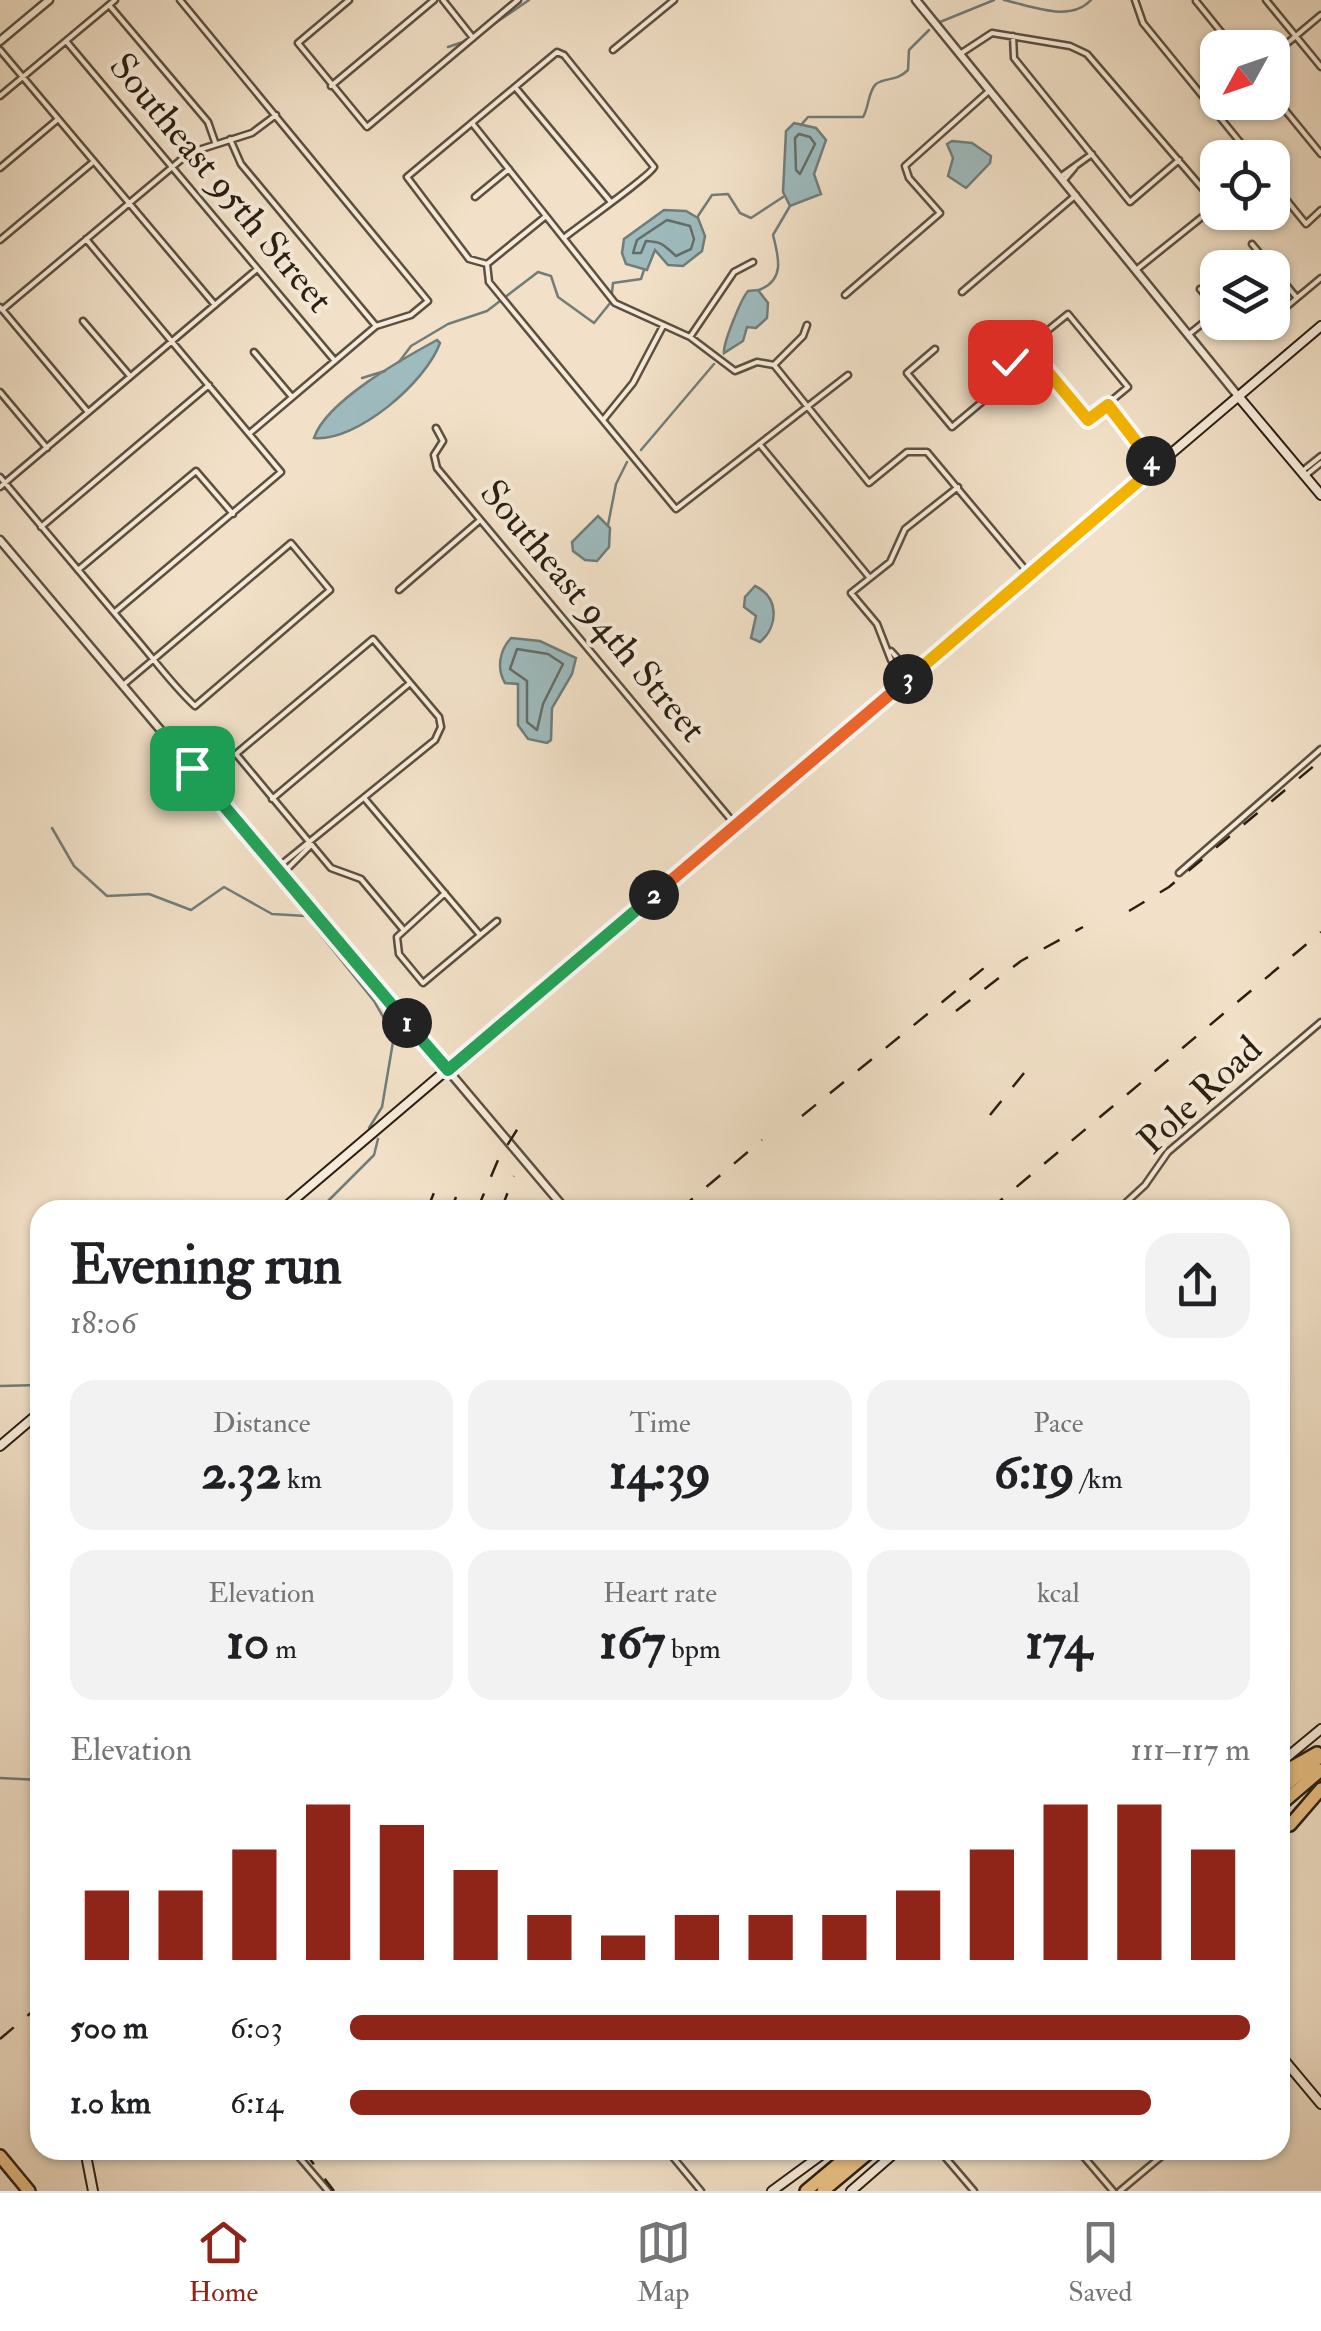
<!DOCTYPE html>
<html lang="en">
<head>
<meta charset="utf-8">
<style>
  :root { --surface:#fff; --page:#f2f2f2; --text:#202124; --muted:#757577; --line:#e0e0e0; --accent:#8f2418 }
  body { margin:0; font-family:"IM FELL Double Pica",serif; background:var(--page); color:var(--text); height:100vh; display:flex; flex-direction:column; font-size:38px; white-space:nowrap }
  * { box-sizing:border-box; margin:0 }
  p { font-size:32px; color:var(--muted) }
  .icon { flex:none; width:55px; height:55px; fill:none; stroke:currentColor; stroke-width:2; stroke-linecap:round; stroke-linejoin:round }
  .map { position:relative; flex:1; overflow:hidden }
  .panel { position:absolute; left:30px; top:1200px; width:1260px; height:960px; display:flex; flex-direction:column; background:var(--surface); border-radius:30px; box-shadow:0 2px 8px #0004 }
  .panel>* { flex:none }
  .needle { width:65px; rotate:230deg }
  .controls { position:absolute; left:1200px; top:30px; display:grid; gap:20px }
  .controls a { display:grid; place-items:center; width:90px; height:90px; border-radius:20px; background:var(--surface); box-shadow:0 2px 8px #0004; font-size:50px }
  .pin { position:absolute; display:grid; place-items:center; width:85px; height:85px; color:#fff; margin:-42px; border-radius:20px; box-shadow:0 5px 15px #0006 }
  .km { position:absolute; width:50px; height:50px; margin:-25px; border-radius:50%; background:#222; color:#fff; font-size:28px; line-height:50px; text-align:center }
  .round { display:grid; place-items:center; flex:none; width:105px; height:105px; border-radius:30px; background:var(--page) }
  .summary { display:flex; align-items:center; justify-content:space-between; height:170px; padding:0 40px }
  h1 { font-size:55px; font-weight:800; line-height:75px }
  .metrics { display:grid; grid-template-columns:repeat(3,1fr); gap:15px; height:170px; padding:10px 40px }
  .metrics div { display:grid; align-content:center; border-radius:25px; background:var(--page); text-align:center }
  .metrics b { font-size:50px; font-weight:800 }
  .metrics small { font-size:28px; font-weight:400 }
  .metrics p { font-size:28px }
  .chart { height:280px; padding:20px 40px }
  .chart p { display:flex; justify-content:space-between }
  .chart svg { width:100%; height:180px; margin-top:10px; stroke:var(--accent); stroke-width:6 }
  ul { padding:0 40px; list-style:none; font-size:32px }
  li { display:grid; grid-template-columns:160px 120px 1fr; align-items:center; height:75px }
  li i { height:25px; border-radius:12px; background:var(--accent) }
  .dock { display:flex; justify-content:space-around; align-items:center; height:140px; border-top:2px solid var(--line); background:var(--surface); font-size:28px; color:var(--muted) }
  .dock a { display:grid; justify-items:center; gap:5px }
  .dock .current { color:var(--accent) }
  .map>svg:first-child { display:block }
  .water { fill:#9ebbbe; stroke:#707d7a; stroke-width:2.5 }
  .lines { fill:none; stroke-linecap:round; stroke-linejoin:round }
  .shore { stroke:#646d68; stroke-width:2.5 }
  .stream { stroke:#707d7a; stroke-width:2.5 }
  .minor-casing { stroke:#5c5040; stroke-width:9 }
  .tertiary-casing { stroke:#5c5040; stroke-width:11 }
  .secondary-casing { stroke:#2a1f13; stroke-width:12 }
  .motorway-casing { stroke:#2a1f13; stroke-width:16 }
  .minor { stroke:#f7ecdb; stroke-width:4 }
  .tertiary { stroke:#f7ecdb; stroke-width:6 }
  .secondary { stroke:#f7ecdb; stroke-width:8 }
  .motorway { stroke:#e9c084; stroke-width:11 }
  .rail { stroke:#2a1f13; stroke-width:2.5; stroke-dasharray:18 18; stroke-linecap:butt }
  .split-1-casing { stroke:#fff; stroke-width:20 }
  .split-2-casing { stroke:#fff; stroke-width:20 }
  .split-3-casing { stroke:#fff; stroke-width:20 }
  .split-4-casing { stroke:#fff; stroke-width:20 }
  .split-5-casing { stroke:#fff; stroke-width:20 }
  .split-1 { stroke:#22a559; stroke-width:12 }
  .split-2 { stroke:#22a559; stroke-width:12 }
  .split-3 { stroke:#f0652b; stroke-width:12 }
  .split-4 { stroke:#f5b400; stroke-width:12 }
  .split-5 { stroke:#f5b400; stroke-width:12 }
  .labels { text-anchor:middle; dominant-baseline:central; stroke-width:8; stroke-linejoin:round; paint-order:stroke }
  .street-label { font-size:38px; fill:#2a1f13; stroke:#f7ecdb }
</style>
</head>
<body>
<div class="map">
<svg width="1321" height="2191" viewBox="0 0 1321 2191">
  <rect width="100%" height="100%" fill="#f2e1c8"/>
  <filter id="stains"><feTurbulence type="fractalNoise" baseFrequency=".002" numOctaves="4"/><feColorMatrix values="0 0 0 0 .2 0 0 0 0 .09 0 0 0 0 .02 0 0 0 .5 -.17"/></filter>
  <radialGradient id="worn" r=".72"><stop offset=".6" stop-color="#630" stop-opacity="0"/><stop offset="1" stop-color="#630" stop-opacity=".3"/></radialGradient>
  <path class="water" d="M794,123L816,128L826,140L814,174L821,194L790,206L783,192L786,131Z
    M952,141L972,143L991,156L990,163L966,188L948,176L953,158L947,144Z
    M664,210L686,211L698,218L705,236L702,251L683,266L668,265L655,250L647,270L626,264L622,253L624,239Z
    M758,290L768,303L767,318L756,328L747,327L743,341L724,353C723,343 741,299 748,291Z
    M437,340L440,343C426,382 357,442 314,438C326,401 404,358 437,340Z
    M598,516L610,528L609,547L597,561L585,560L573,551L572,542Z
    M755,586C779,597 779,626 760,642L751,638L756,616L744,607L745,597Z
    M511,638L540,641L576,658L572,674L552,708L551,740L547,743L528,739L518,725V684L505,683C496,668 500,650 511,638Z"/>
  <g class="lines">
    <path class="shore" d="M799,134L810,137L815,144L800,174L796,170L795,138Z
      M667,220L690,226L694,239L691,249L676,256C663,245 664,242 646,241L641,253H633L637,240Z
      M517,649L548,654L563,664L543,704L537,730L527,722V681L510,669Z"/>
    <path class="stream" d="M1004,0C1032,6 1070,23 1091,0
      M940,22L994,0
      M481,33L529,0
      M448,47L466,41
      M801,125L808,117H863C869,108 868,91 876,84C885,77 896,82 908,70L909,50L929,30
      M698,216L712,195L728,194L740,213L751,218L783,197
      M759,290C785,280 779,258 773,235L790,206
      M399,362L411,346L448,324L487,311L538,272L551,276L558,297L594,323L611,302L613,283L641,279L644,270
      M362,378L385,371
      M641,450L714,364
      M608,525L616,484L627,462
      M52,828L74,866L107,896L149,894L191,910L224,887L272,914L306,916L374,1001L394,1036L382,1107L369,1128
      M319,1210L374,1155L378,1139
      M0,1386L40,1385
      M0,1778L40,1780"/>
    <defs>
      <path id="minor" d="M180,0L428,301L411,315L376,326L250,433
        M349,0L298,43L367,127L518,0
        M443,0L473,38
        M1135,0L1143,23L1253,158
        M1266,0L1321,67
        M1196,1L1234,48
        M109,5L208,122L215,142
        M1013,36L1014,58L1130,202L1179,160
        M66,41L335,361
        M0,50L215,305
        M613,50L674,0
        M960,54L992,33L1070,46L1087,54L1209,196L1217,205L1136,270
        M1272,56L1321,15
        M331,86L434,0
        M515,87L610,201
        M1272,94L1321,154
        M0,96L115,0
        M472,123L546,216
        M230,139L241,164L376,326
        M0,168L57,120
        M1060,177L1092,154
        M1064,180L1075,167
        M1272,182L1306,224L1321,210
        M475,197L509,169
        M86,239L281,472L115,612
        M0,240L92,163
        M1252,244L1271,267
        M487,264L469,259L407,177L557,52L564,55L654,167C650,176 580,225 565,237
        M1272,268L1297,298
        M1200,289L1218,311
        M962,292L1076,195
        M845,295L940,213L909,178L905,166L990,90
        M0,307L88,412
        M2,310L189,153L252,133L276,115
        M1273,318L1321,278
        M83,321L130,376
        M807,325L803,336L774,365L869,483L907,452H927L1030,575
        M1188,335L1218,311
        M690,337L734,272L753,262
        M935,349L907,373L952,427L989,396L1016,356L1068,314L1128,387L1088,420L1027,347
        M254,352L292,397
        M774,365L757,362L735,371L690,337L615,303L546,216L487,264L489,282L676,509L848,375
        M0,392L47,448
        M1108,405L1156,466
        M603,420L633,383L663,326
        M436,428L443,441L434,455L437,468L733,822
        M1136,437L1160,463
        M761,446L869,577
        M1301,472L1321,456
        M1305,476L1321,463
        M0,477L133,635C154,659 172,685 195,706L330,590L291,543L154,659L123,685
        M0,487L256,270
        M41,527L209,385
        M78,570L196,471L233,514
        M399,590L479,521
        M891,651L911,673
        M905,676L891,660L877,624L851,593L890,562L905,529L958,487
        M272,799L410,683
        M365,799L480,935
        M277,868L435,740L441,727L439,717L373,639L236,754L331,868L361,879L402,928
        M1179,873L1321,749
        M282,874L310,846
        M445,893L397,937L399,954L423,983L497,921
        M1118,1210L1145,1185L1168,1152L1321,1022
        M293,2150L328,2191
        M667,2150L701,2191
        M939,2150L974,2191
        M1078,2150L1113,2191
        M1120,2191L1169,2150"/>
      <path id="tertiary" d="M916,0L1238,396
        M0,41L49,0
        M0,540L566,1210"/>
      <path id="secondary" d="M1238,396L1321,495
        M282,1210L1321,326
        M0,1446L40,1412
        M1280,1763L1321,1729
        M1280,2055L1321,2104
        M85,2150L93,2191
        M772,2191L828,2150
        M851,2191L898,2150"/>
      <path id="motorway" d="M1280,1774L1317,1753
        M1280,1790L1321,1756
        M1280,1805L1321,1770
        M1290,1825L1321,1789
        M0,2156L29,2191
        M806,2191L855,2150
        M823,2191L872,2150"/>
    </defs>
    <use href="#minor" class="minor-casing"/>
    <use href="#tertiary" class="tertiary-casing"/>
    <use href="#secondary" class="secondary-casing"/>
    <use href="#motorway" class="motorway-casing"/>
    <use href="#minor" class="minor"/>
    <use href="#tertiary" class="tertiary"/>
    <use href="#secondary" class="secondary"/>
    <use href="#motorway" class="motorway"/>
    <path class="rail" d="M1129,911L1169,887L1321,760
      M956,1011L1021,961L1083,927
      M990,1115L1033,1062
      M802,1116L984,968
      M427,1210L440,1178
      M451,1210L456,1197
      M477,1210L498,1160L520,1125
      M501,1210L514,1176
      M679,1210L762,1140
      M989,1210L1321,932
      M0,2039L40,2005
      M303,2150L334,2191"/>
  </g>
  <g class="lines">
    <defs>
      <path id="split-1" d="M192,768L407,1023"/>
      <path id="split-2" d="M407,1023L448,1070L654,895"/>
      <path id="split-3" d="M654,895L908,679"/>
      <path id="split-4" d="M908,679L1156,466L1151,461"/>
      <path id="split-5" d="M1010,362L1027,347L1088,420L1108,405L1151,461"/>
    </defs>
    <use href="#split-1" class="split-1-casing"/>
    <use href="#split-2" class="split-2-casing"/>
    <use href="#split-3" class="split-3-casing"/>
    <use href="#split-4" class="split-4-casing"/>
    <use href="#split-5" class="split-5-casing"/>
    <use href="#split-1" class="split-1"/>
    <use href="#split-2" class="split-2"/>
    <use href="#split-3" class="split-3"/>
    <use href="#split-4" class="split-4"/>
    <use href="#split-5" class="split-5"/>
  </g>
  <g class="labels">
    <g class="street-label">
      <text transform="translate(221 183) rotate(50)">Southeast 95th Street</text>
      <text transform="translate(593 611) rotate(50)">Southeast 94th Street</text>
      <text transform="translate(1200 1095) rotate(-43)">Pole Road</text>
    </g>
  </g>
  <rect width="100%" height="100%" filter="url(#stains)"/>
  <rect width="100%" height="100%" fill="url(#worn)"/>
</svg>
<div class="controls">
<a><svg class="needle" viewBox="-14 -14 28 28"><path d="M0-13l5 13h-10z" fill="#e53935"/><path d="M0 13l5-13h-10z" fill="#757577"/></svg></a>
<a><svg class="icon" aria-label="locate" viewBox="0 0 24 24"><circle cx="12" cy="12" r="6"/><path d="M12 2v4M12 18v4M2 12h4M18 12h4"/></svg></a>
<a><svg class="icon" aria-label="layers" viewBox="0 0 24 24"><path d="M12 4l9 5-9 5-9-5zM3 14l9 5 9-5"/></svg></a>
</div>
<div class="pin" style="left:192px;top:768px;background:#1e9e55"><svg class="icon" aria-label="arrive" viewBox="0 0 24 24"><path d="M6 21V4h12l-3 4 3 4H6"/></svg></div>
<div class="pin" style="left:1010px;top:362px;background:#d93025"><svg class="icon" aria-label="check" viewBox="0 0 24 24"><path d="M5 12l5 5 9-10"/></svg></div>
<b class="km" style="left:407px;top:1023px">1</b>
<b class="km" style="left:654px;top:895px">2</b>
<b class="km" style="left:908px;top:679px">3</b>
<b class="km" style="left:1151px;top:461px">4</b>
<section class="panel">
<div class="summary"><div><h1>Evening run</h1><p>18:06</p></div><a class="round"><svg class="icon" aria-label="share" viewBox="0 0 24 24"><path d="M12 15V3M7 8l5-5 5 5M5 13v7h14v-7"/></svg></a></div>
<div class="metrics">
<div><p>Distance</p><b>2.32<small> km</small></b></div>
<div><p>Time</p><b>14:39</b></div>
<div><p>Pace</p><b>6:19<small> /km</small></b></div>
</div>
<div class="metrics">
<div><p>Elevation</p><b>10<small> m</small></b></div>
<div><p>Heart rate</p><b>167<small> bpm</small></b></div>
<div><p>kcal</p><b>174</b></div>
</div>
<div class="chart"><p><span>Elevation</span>111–117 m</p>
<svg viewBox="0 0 160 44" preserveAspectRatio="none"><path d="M5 44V27M15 44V27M25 44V17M35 44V6M45 44V11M55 44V22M65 44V33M75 44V38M85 44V33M95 44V33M105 44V33M115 44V27M125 44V17M135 44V6M145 44V6M155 44V17"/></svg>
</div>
<ul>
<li><b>500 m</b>6:03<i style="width:100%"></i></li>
<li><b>1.0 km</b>6:14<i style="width:89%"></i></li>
</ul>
</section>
</div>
<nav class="dock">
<a class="current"><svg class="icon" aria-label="home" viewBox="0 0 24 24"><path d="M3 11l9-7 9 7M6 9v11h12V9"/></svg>Home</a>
<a><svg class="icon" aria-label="map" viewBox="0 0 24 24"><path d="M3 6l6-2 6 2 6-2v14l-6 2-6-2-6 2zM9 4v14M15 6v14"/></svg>Map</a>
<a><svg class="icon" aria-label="saved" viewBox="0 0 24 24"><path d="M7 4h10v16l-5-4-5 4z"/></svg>Saved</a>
</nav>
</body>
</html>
